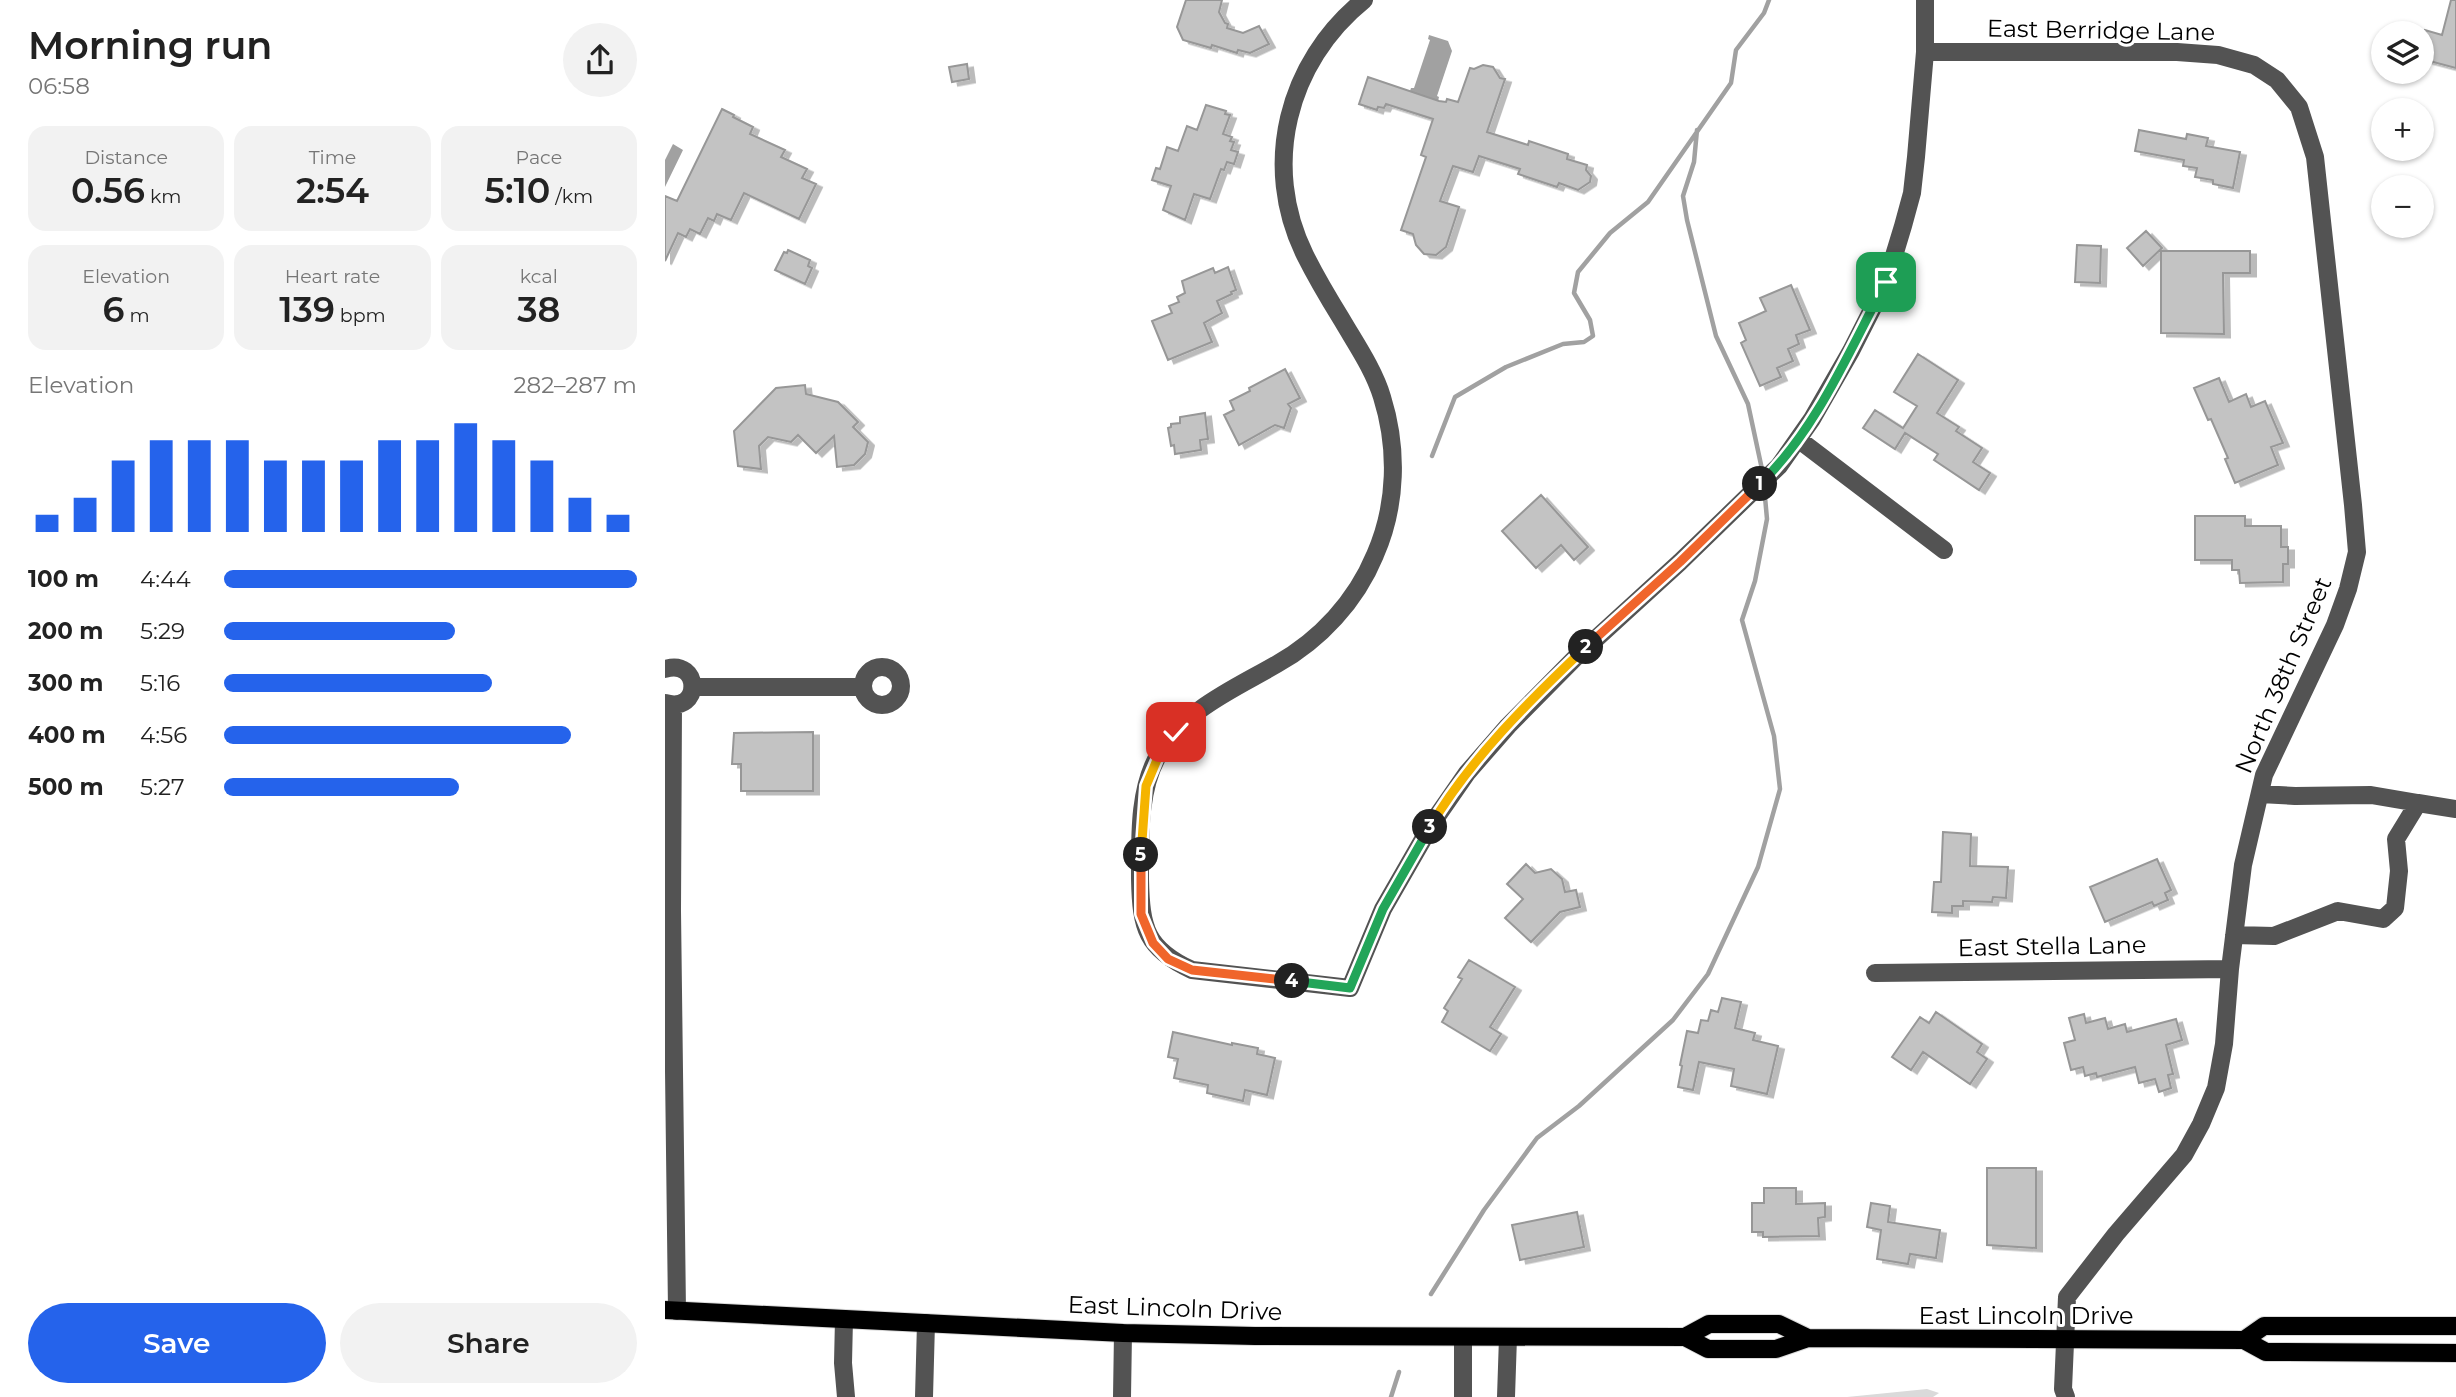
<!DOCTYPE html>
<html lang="en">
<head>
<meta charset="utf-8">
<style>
  :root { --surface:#fff; --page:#f2f2f2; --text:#222; --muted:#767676; --accent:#2563eb }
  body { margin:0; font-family:Montserrat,sans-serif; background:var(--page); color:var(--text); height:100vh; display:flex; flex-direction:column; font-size:26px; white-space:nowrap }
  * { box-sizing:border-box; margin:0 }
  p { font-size:23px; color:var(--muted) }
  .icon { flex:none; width:38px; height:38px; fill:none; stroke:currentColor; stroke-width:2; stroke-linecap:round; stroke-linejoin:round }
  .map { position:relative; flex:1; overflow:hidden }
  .panel { display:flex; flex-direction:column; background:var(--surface); width:665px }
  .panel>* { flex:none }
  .buttons { position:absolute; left:1706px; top:21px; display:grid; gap:14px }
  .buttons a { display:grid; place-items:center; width:63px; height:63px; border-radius:50%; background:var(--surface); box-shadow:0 2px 5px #0004; font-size:35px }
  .pin { position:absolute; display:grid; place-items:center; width:60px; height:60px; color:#fff; margin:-30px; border-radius:14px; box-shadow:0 4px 10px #0006 }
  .km { position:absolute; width:35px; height:35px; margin:-18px; border-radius:50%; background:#222; color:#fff; font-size:19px; line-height:35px; text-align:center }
  .round { display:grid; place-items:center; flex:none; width:74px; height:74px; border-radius:37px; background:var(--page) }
  .summary { display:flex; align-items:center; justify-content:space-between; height:119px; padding:0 28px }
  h1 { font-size:38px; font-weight:600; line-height:52px }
  .stats { display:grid; grid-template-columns:repeat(3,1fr); gap:10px; height:119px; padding:7px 28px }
  .stats div { display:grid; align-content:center; border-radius:18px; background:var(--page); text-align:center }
  .stats b { font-size:35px; font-weight:600 }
  .stats small { font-size:19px; font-weight:400 }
  .stats p { font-size:19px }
  .chart { height:196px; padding:14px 28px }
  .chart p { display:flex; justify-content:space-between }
  .chart svg { width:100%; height:126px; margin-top:7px; stroke:var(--accent); stroke-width:6 }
  .action { display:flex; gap:14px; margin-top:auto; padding:14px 28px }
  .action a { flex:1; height:80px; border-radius:42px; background:var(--accent); color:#fff; font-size:28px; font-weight:600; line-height:80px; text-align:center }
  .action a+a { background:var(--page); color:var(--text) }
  ul { padding:0 28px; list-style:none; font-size:23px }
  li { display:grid; grid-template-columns:112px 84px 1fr; align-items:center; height:52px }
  li i { height:18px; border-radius:9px; background:var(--accent) }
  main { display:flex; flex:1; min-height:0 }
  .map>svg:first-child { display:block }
  .green { fill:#dadada }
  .water { fill:#a1a1a1 }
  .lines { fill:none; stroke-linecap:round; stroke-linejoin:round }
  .stream { stroke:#a1a1a1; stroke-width:4.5 }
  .building { fill:#c3c3c3; stroke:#979797; stroke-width:2; filter:url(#shadow) }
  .major-casing { stroke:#dbdbdb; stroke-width:20 }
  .minor { stroke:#535353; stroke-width:18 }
  .major { stroke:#000; stroke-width:18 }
  .split-1-casing { stroke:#fff; stroke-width:14 }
  .split-2-casing { stroke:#fff; stroke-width:14 }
  .split-3-casing { stroke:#fff; stroke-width:14 }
  .split-4-casing { stroke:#fff; stroke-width:14 }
  .split-5-casing { stroke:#fff; stroke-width:14 }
  .split-6-casing { stroke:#fff; stroke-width:14 }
  .split-1 { stroke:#22a559; stroke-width:9 }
  .split-2 { stroke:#f0652b; stroke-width:9 }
  .split-3 { stroke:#f5b400; stroke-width:9 }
  .split-4 { stroke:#22a559; stroke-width:9 }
  .split-5 { stroke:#f0652b; stroke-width:9 }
  .split-6 { stroke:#f5b400; stroke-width:9 }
  .labels { text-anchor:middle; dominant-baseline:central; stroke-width:6; stroke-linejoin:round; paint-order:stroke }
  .street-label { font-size:24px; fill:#000; stroke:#fff }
</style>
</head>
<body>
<main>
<section class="panel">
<div class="summary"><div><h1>Morning run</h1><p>06:58</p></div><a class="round"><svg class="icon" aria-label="share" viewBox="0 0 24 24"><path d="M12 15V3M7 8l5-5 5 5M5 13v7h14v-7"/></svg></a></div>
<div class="stats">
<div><p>Distance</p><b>0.56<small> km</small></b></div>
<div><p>Time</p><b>2:54</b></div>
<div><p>Pace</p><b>5:10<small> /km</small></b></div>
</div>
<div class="stats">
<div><p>Elevation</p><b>6<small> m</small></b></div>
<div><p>Heart rate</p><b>139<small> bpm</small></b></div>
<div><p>kcal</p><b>38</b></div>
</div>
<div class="chart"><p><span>Elevation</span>282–287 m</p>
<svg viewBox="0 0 160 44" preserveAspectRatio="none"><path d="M5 44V38M15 44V32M25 44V19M35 44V12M45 44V12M55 44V12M65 44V19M75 44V19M85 44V19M95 44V12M105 44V12M115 44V6M125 44V12M135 44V19M145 44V32M155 44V38"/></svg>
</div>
<ul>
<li><b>100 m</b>4:44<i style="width:100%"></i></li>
<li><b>200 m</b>5:29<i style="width:56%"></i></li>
<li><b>300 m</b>5:16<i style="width:65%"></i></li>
<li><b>400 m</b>4:56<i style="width:84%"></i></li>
<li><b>500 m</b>5:27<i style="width:57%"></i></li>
</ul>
<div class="action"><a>Save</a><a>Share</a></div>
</section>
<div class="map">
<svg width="1791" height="1397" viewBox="0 0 1791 1397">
  <defs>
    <filter id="shadow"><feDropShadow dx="6" dy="3.5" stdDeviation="0" flood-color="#0004"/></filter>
  </defs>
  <rect width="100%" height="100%" fill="#fff"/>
  <path class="green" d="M1262,1389L1274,1393L1268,1397H1182Z"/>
  <path class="water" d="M764,35L783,41L787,51L772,96L774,97L773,101L745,91L746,88H749L765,40L763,39Z
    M8,144L18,150L0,187V160Z"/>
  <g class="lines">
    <path class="stream" d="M1032,130L1029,162L1018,196L1022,220L1051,336L1083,404L1098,474
      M767,456L790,397L841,367L898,344L919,342L928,336L925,320L909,293L913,272L945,233L983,202L1066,83L1071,50L1099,13L1104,0
      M766,1294L819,1210L872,1138L914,1106L1008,1020L1043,974L1093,867L1115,789L1109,736L1077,620L1090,581L1102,519L1099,486
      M726,1397L734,1372"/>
  </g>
  <path class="building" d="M521,0H557L554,12L560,23L563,24L562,28L578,33L594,26L604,44L585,53L573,50L572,53L547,45L546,48L518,40L512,27Z
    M1786,0H1791V68L1757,59L1760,30L1777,35Z
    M302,64L304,79L287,82L284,67Z
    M818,65L828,67L835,78L840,79L822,132L863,145L864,141L903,154L902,159L922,165L921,170L926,176L925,182L913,190L894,183L892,187L853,174L855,169L814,156L808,172L788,166L775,201L794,207L781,247L771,255L759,254L751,245L748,234L736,230L761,157L756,155L768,119L721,104L719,108L713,107L712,110L694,104L703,77L774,101L781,102L782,99L793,102L805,68L809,69Z
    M541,105L561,111L560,114L565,115L558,134L567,137L565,141L569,142L566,150L573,152L569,164L562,162L559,170L556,169L545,199L529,194L520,220L498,210L506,186L487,180L491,168L495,169L502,147L513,151L522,126L532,130Z
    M57,109L69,115L68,117L88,127L85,134L120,150L116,157L142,169L137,178L151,184L134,219L79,193L66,220L52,214L49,221L43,218L35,234L25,229L21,237L13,233L0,261V196L12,201Z
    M1474,130L1521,139L1522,134L1543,138L1541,146L1575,152L1568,188L1548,184V180L1530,177L1532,168L1518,166L1519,160L1470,151Z
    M1481,231L1497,248L1478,266L1462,248Z
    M1412,245L1436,246L1435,283L1410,282Z
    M123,250L145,260L143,266L147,268L140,284L110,270L119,252L122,253Z
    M1496,251H1585V273H1558L1559,334L1496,333Z
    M563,267L571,290L566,292L567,294L552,301L557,313L539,323L547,342L503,360L487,321L507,313L504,306L514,302L512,297L520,293L517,281L548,268L550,273Z
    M1126,285L1145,330L1131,335L1134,344L1123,349L1128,361L1112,368L1116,377L1095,386L1076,343L1081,340L1074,323L1101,311L1095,298Z
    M1253,354L1293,380L1272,413L1294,427L1291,431L1317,448L1308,462L1325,473L1314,490L1269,460L1273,454L1240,433L1230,449L1198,428L1210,410L1238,428L1252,406L1229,392Z
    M620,369L635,398L623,404L626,408L619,428L610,425L574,445L559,415L569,410L565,401L585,391L584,388Z
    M1554,378L1564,402L1581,394L1586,407L1600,401L1618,443L1606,447L1613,465L1570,483L1560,459L1563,458L1546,419L1543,420L1529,388Z
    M140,385L141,394L173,402L193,422L188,427L203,442L200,454L189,465L172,467L169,436L151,453L133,435L126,442L103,437L94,446L96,469L73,466L69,431L111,388Z
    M540,413L543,439L535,440L536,450L510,454L509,445L506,446L503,428L506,427V424L515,423V417Z
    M876,495L923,547L909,560L896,545L871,568L837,531Z
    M1530,516H1580V526H1616V547H1623V564H1618V582L1575,583L1574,570H1567V560H1530Z
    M148,732V791H76V764H67L69,733Z
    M1278,832L1306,834L1305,866L1343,867L1341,898L1328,897L1327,902L1298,901V906H1287V913L1267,912L1269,882H1276Z
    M1492,859L1506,890L1500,893L1503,900L1489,906L1487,902L1440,922L1425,887Z
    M861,864L870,873L886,869L897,879L900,892L911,890L915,907L895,912L866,942L840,918L858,899L842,884Z
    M804,960L850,987L825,1027L836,1034L825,1051L777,1022L783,1011L779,1008L797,979L793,977Z
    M1057,998L1076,1002L1070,1028L1090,1033L1088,1040L1113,1046L1102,1094L1066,1086L1069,1069L1034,1062L1028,1090L1013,1087L1017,1066L1015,1065L1022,1031L1033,1033L1036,1020L1043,1021L1046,1010L1053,1012Z
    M1271,1012L1317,1044L1312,1052L1322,1059L1305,1084L1258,1052L1246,1070L1227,1057L1255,1017L1264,1023Z
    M1419,1014L1421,1023L1440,1018L1443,1029L1460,1024L1462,1032L1511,1019L1517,1040L1501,1045L1508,1074L1503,1075L1506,1088L1494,1092L1490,1079L1474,1083L1470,1067L1432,1077L1431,1073L1420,1076L1418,1067L1406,1070L1399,1043L1410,1040L1404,1018Z
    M508,1032L567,1045V1043L593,1048L592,1054L610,1058L602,1095L580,1090L578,1101L542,1093L543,1085L509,1078L513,1059L503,1057Z
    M1322,1168H1371V1248L1322,1245Z
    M1099,1188H1131V1204L1160,1203V1217L1153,1218L1154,1236L1098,1237V1232H1087V1203H1099Z
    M1206,1203L1225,1206L1223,1222L1275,1230L1271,1258L1245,1254L1243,1264L1212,1259L1216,1230L1202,1227Z
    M912,1212L919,1247L855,1260L847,1225Z"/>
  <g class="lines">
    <defs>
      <path id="major" d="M0,1310L458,1333L590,1336L1020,1337L1043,1349H1111L1143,1338L1579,1340L1601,1352L1791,1353
        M1020,1337L1044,1324H1114L1143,1338
        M1579,1340L1599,1326H1791"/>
    </defs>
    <use href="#major" class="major-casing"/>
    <path class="minor" d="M699,0C622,62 596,166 640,255C651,277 664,299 677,320C691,344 709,370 717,397C733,448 732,505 710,555C691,601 655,640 612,664C569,689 520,709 494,754C473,789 475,839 475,879C476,928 481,949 527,970L685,988L718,909L768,822L802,773L843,726L911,657L1015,562L1114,466L1147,419L1186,351L1221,282L1238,226L1247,193L1251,157L1260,52V0
      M1260,52H1512L1553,55L1589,65L1612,80L1634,107L1650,157L1688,505L1692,552L1683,589L1670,625L1599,775L1578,865L1565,969L1559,1044L1551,1088L1536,1124L1519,1155L1451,1234L1402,1297L1398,1389L1401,1397
      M1133,439L1279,550
      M198 686a19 19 0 1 1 38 0a19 19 0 1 1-38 0Z
      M0,669C36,658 37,714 0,703
      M28,687H197
      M8,705L7,911L12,1311
      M1595,794L1630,796L1706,795L1753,803
      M1569,935L1609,936L1673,911L1718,919L1730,908L1734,871L1731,839L1753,803L1791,809
      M1210,973L1565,969
      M179,1319L178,1363L181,1397
      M259,1397L261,1323
      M457,1397L458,1333
      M798,1397V1337
      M841,1397L843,1337"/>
    <use href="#major" class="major"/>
  </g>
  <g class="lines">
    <defs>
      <path id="split-1" d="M1095,484C1152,429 1184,351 1221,282"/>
      <path id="split-2" d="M921,647L1015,562L1095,484"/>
      <path id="split-3" d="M765,827C805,759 864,701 921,647"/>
      <path id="split-4" d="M627,981L685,988L718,909L765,827"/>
      <path id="split-5" d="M476,855V914L488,943L503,959L527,970L627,981"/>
      <path id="split-6" d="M476,855L481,786L494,755L511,732"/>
    </defs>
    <use href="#split-1" class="split-1-casing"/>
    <use href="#split-2" class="split-2-casing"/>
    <use href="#split-3" class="split-3-casing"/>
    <use href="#split-4" class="split-4-casing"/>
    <use href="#split-5" class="split-5-casing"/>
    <use href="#split-6" class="split-6-casing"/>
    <use href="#split-1" class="split-1"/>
    <use href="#split-2" class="split-2"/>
    <use href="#split-3" class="split-3"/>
    <use href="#split-4" class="split-4"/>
    <use href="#split-5" class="split-5"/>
    <use href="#split-6" class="split-6"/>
  </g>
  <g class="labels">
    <g class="street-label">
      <text transform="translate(1436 30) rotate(1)">East Berridge Lane</text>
      <text transform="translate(1618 675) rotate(-67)">North 38th Street</text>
      <text transform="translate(1387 946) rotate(-1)">East Stella Lane</text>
      <text transform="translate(510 1308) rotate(2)">East Lincoln Drive</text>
      <text x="1361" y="1315">East Lincoln Drive</text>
    </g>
  </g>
</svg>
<div class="buttons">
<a><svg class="icon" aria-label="layers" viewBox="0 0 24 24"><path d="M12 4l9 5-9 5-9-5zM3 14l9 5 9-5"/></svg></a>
<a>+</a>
<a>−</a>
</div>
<div class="pin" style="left:1221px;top:282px;background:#1e9e55"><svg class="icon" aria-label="arrive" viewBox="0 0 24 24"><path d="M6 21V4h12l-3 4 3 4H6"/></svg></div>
<div class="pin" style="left:511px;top:732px;background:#d93025"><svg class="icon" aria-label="check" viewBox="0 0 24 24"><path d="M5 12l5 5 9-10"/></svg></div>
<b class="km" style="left:1095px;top:484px">1</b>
<b class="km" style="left:921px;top:647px">2</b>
<b class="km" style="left:765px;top:827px">3</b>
<b class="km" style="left:627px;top:981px">4</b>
<b class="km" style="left:476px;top:855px">5</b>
</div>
</main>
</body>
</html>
